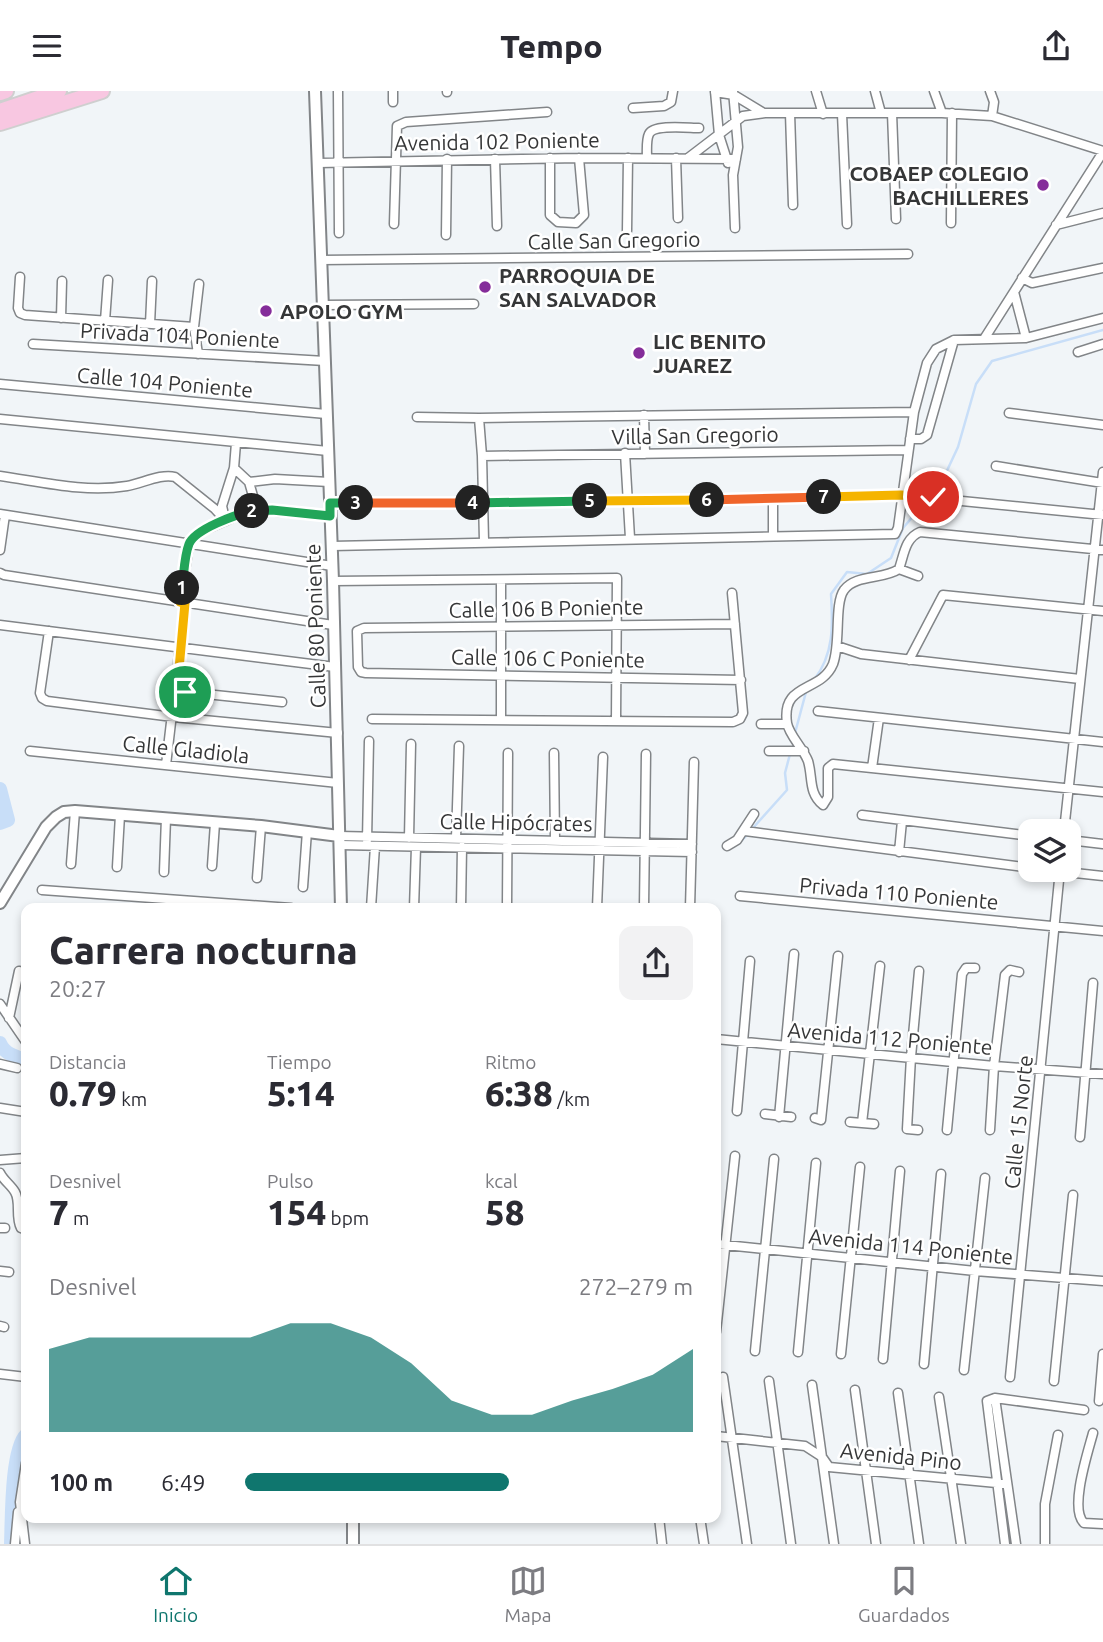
<!DOCTYPE html>
<html lang="es">
<head>
<meta charset="utf-8">
<style>
  :root { --surface:#fff; --page:#f2f2f3; --text:#2b2b33; --muted:#7c7c81; --line:#e1e1e2; --accent:#0f766e }
  body { margin:0; font-family:Ubuntu,sans-serif; background:var(--page); color:var(--text); height:100vh; display:flex; flex-direction:column; font-size:26px; white-space:nowrap }
  * { box-sizing:border-box; margin:0 }
  p { font-size:23px; color:var(--muted) }
  .icon { flex:none; width:38px; height:38px; fill:none; stroke:currentColor; stroke-width:2; stroke-linecap:round; stroke-linejoin:round }
  .map { position:relative; flex:1; overflow:hidden }
  .side { position:absolute; left:21px; top:812px; width:700px; height:620px; display:flex; flex-direction:column; background:var(--surface); border-radius:14px; box-shadow:0 4px 10px #0003 }
  .side>* { flex:none }
  .tools { position:absolute; left:1018px; top:728px; display:grid; gap:14px }
  .tools a { display:grid; place-items:center; width:63px; height:63px; border-radius:14px; background:var(--surface); box-shadow:0 4px 10px #0003; font-size:35px }
  .pin { position:absolute; display:grid; place-items:center; width:60px; height:60px; color:#fff; margin:-30px; border:4px solid #fff; border-radius:50%; box-shadow:0 2px 7px #0007 }
  .km { position:absolute; width:35px; height:35px; margin:-18px; border-radius:50%; background:#222; color:#fff; font-size:19px; line-height:35px; text-align:center }
  .round { display:grid; place-items:center; flex:none; width:74px; height:74px; border-radius:14px; background:var(--page) }
  .head { display:flex; align-items:center; justify-content:space-between; height:119px; padding:0 28px }
  h1 { font-size:38px; font-weight:800; line-height:52px }
  .metrics { display:grid; grid-template-columns:repeat(3,1fr); gap:10px; height:119px; padding:7px 28px }
  .metrics div { display:grid; align-content:center }
  .metrics b { font-size:35px; font-weight:800 }
  .metrics small { font-size:19px; font-weight:400 }
  .metrics p { font-size:19px }
  .chart { height:196px; padding:14px 28px }
  .chart p { display:flex; justify-content:space-between }
  .chart svg { width:100%; height:126px; margin-top:7px; fill:var(--accent); opacity:.7 }
  ul { padding:0 28px; list-style:none; font-size:23px }
  li { display:grid; grid-template-columns:112px 84px 1fr; align-items:center; height:52px }
  li i { height:18px; border-radius:9px; background:var(--accent) }
  header { display:flex; justify-content:space-between; align-items:center; height:91px; padding:0 28px; background:var(--surface); font-size:32px; font-weight:800 }
  .tabs { display:flex; justify-content:space-around; align-items:center; height:98px; border-top:2px solid var(--line); background:var(--surface); font-size:19px; color:var(--muted) }
  .tabs a { display:grid; justify-items:center; gap:4px }
  .tabs .active { color:var(--accent) }
  .map>svg:first-child { display:block }
  .lines { fill:none; stroke-linecap:round; stroke-linejoin:round }
  .stream { stroke:#c8def8; stroke-width:2.5 }
  .river { stroke:#c8def8; stroke-width:14 }
  .street-casing { stroke:#828588; stroke-width:11 }
  .secondary-casing { stroke:#828588; stroke-width:14 }
  .highway-casing { stroke:#cfcfcf; stroke-width:18 }
  .street { stroke:#fff; stroke-width:8 }
  .secondary { stroke:#fff; stroke-width:10 }
  .highway { stroke:#f8c7e1; stroke-width:14 }
  .split-1-casing { stroke:#fff; stroke-width:14 }
  .split-2-casing { stroke:#fff; stroke-width:14 }
  .split-3-casing { stroke:#fff; stroke-width:14 }
  .split-4-casing { stroke:#fff; stroke-width:14 }
  .split-5-casing { stroke:#fff; stroke-width:14 }
  .split-6-casing { stroke:#fff; stroke-width:14 }
  .split-7-casing { stroke:#fff; stroke-width:14 }
  .split-8-casing { stroke:#fff; stroke-width:14 }
  .split-1 { stroke:#f5b400; stroke-width:9 }
  .split-2 { stroke:#22a559; stroke-width:9 }
  .split-3 { stroke:#22a559; stroke-width:9 }
  .split-4 { stroke:#f0652b; stroke-width:9 }
  .split-5 { stroke:#22a559; stroke-width:9 }
  .split-6 { stroke:#f5b400; stroke-width:9 }
  .split-7 { stroke:#f0652b; stroke-width:9 }
  .split-8 { stroke:#f5b400; stroke-width:9 }
  .poi-dot { fill:#852d9a; stroke:#fff; stroke-width:2.5 }
  .labels { text-anchor:middle; dominant-baseline:central; stroke-width:5; stroke-linejoin:round; paint-order:stroke }
  .street-label { font-size:21px; fill:#353637; stroke:#fff }
  .poi-label { font-size:21px; font-weight:bold; fill:#353637; stroke:#fff; text-anchor:start }
</style>
</head>
<body>
<header><svg class="icon" aria-label="menu" viewBox="0 0 24 24"><path d="M4 6h16M4 12h16M4 18h16"/></svg>Tempo<svg class="icon" aria-label="share" viewBox="0 0 24 24"><path d="M12 15V3M7 8l5-5 5 5M5 13v7h14v-7"/></svg></header>
<div class="map">
<svg width="1103" height="1453" viewBox="0 0 1103 1453">
  <rect width="100%" height="100%" fill="#f1f5f8"/>
  <g class="lines">
    <path class="stream" d="M933,403L938,399L958,356L976,293L992,270L1103,239
      M814,589C834,563 833,534 831,503L847,481L867,483L891,467L903,437L926,410
      M795,642L806,601
      M753,737L787,699L785,682L790,663
      M741,750L747,744"/>
    <path class="river" d="M0,698L8,729L0,732
      M0,952C4,962 16,967 26,968
      M11,1453C12,1430 11,1359 26,1344"/>
    <defs>
      <path id="street" d="M338,0L339,142
        M393,0V11
        M715,0L719,44L728,72
        M733,0L738,56L733,84L735,137
        M816,0L823,23
        M875,0L881,22
        M934,0L942,22
        M990,0L994,11L992,25
        M447,1V0
        M715,1L734,4L762,21
        M633,17L664,15L671,11L673,0
        M790,22L793,114
        M892,22L896,128
        M842,23L847,133
        M550,67V124L558,131L576,132L584,124L579,67
        M647,67C647,60 646,49 649,43C654,33 688,37 699,37
        M676,67L678,127
        M688,67L743,25L765,22H942L992,25L1103,60
        M495,68L497,135
        M318,72L579,67L736,68
        M951,132L952,22
        M394,133L397,35L406,31L547,21
        M1056,134L1103,122
        M627,140L628,67
        M446,144L447,68
        M321,169L908,163
        M20,186L18,217L20,222L25,224L194,236
        M1022,187L1032,192L1103,177
        M1014,201L1026,247
        M322,214L474,213
        M61,227L62,190
        M105,230L108,189
        M150,233L152,190
        M984,248L1103,61
        M33,253L325,270
        M1078,261L1103,253
        M198,263L194,236L199,193
        M0,293L326,323
        M1009,322L1103,334
        M644,324L645,363
        M417,326L479,327L914,321
        M479,327L482,365L484,450
        M0,328L328,360
        M910,348H921L927,344L954,249
        M625,362L630,447
        M482,365L908,359
        M996,375L1103,392
        M234,377L249,391L257,419
        M0,385C42,391 85,402 127,395C141,393 161,382 175,386L215,418L226,430
        M249,391L275,388L329,391
        M773,408V444
        M330,412L627,410L901,404L1103,424
        M0,423L332,475
        M225,428L222,415L234,377L236,352
        M332,455L895,443L898,437L914,321L927,272L936,258L954,249L1026,247L1103,227
        M0,459L5,424
        M1103,459L920,441C905,447 904,464 899,478C883,489 856,483 844,499C834,513 841,552 833,573C821,602 781,591 787,632C789,644 803,657 808,670C813,686 808,702 823,714L828,706V677L833,673L1103,701
        M899,478L918,485
        M0,482L4,484L333,534
        M501,489V628
        M333,490L617,487L616,629
        M180,511L189,454L198,442L241,423L257,419L330,425
        M735,533L364,537L357,540L358,576L361,581L366,582L741,589
        M0,534L335,576
        M49,540L40,602L42,607L47,610L173,626L338,642
        M837,555L861,563L1080,588
        M909,569L943,504L1103,520
        M177,600L282,611
        M818,620L1103,651
        M372,628L733,631L740,628L743,622L732,502
        M761,633H787
        M30,660L338,692
        M769,660H804
        M554,662L555,749
        M166,674L185,512
        M872,677L879,627
        M862,724L1031,745
        M745,740L1031,777
        M1064,740L1103,381
        M339,745L692,753
        M409,747L411,653
        M456,747L459,655
        M367,749L369,650
        M1069,749L1103,753
        M340,754L692,761
        M727,755L737,749L754,723
        M899,761L902,730
        M71,773L75,720
        M212,775L215,732
        M117,776L120,724
        M1047,779L1103,785
        M164,781L166,727
        M257,787L261,735
        M303,796L307,740
        M42,799L291,817
        M740,805L1103,840
        M371,817L375,755
        M414,817L416,756
        M461,817L462,756
        M507,817L508,662
        M597,817L603,666
        M644,817L646,663
        M690,817L694,671
        M0,913L26,951
        M9,927L19,880
        M716,948L994,975L1103,983
        M0,973L17,977
        M0,1017L26,1021
        M737,1020L750,870
        M765,1023L791,1026
        M779,1026L794,863
        M815,1027L821,1029L838,865
        M850,1031L874,1033
        M862,1032L880,875
        M918,1039L907,1038L911,966L919,880
        M947,1039L962,883L966,877H975
        M990,1039L994,975L1005,884L1010,879L1019,881
        M1080,1046L1093,892
        M0,1069L26,1067
        M0,1082C4,1090 11,1094 15,1101C21,1111 15,1126 21,1137L26,1139
        M0,1137H5
        M716,1153L975,1180L1103,1190
        M0,1180L9,1181
        M0,1235L4,1236
        M716,1241L735,1065
        M755,1260L774,1068
        M798,1261L816,1072
        M841,1263L860,1076
        M883,1268L900,1080
        M924,1273L941,1083
        M964,1279L985,1087
        M0,1283L26,1286
        M723,1286L747,1453
        M1010,1286L1060,779
        M769,1290L791,1453
        M1054,1290L1073,1104
        M812,1294L834,1453
        M855,1299L876,1453
        M898,1302L919,1453
        M939,1306L961,1453
        M995,1307L1016,1453
        M1099,1310L1103,1263
        M1093,1342C1088,1361 1069,1418 1084,1432L1103,1433
        M716,1345L805,1355L822,1366L829,1376L1007,1393
        M659,1426L662,1453
        M700,1426L704,1453
        M15,1453L18,1421
        M25,1453L20,1411L26,1372
        M1005,1453L987,1310L995,1307L1084,1319
        M1045,1453V1413L1058,1344"/>
      <path id="secondary" d="M315,0L333,490L341,817
        M0,812L46,736L56,726L64,721L75,720L261,735L339,745
        M353,1426V1453"/>
      <path id="highway" d="M0,2L6,0
        M0,20L59,0
        M0,32L102,0"/>
    </defs>
    <use href="#street" class="street-casing"/>
    <use href="#secondary" class="secondary-casing"/>
    <use href="#highway" class="highway-casing"/>
    <use href="#street" class="street"/>
    <use href="#secondary" class="secondary"/>
    <use href="#highway" class="highway"/>
  </g>
  <g class="lines">
    <defs>
      <path id="split-1" d="M182,497L180,511L185,512L177,600L185,601"/>
      <path id="split-2" d="M182,497C184,483 184,466 189,453C195,438 237,423 252,420"/>
      <path id="split-3" d="M252,420L272,419L330,425V412H356"/>
      <path id="split-4" d="M356,412H473"/>
      <path id="split-5" d="M473,412L590,410"/>
      <path id="split-6" d="M590,410L707,409"/>
      <path id="split-7" d="M707,409L824,406"/>
      <path id="split-8" d="M824,406L901,404L933,406"/>
    </defs>
    <use href="#split-1" class="split-1-casing"/>
    <use href="#split-2" class="split-2-casing"/>
    <use href="#split-3" class="split-3-casing"/>
    <use href="#split-4" class="split-4-casing"/>
    <use href="#split-5" class="split-5-casing"/>
    <use href="#split-6" class="split-6-casing"/>
    <use href="#split-7" class="split-7-casing"/>
    <use href="#split-8" class="split-8-casing"/>
    <use href="#split-1" class="split-1"/>
    <use href="#split-2" class="split-2"/>
    <use href="#split-3" class="split-3"/>
    <use href="#split-4" class="split-4"/>
    <use href="#split-5" class="split-5"/>
    <use href="#split-6" class="split-6"/>
    <use href="#split-7" class="split-7"/>
    <use href="#split-8" class="split-8"/>
  </g>
  <g class="poi-dot">
    <circle cx="1043" cy="94" r="7"/>
    <circle cx="485" cy="196" r="7"/>
    <circle cx="266" cy="220" r="7"/>
    <circle cx="639" cy="262" r="7"/>
  </g>
  <g class="labels">
    <g class="street-label">
      <text transform="translate(497 50) rotate(-1)">Avenida 102 Poniente</text>
      <text transform="translate(614 149) rotate(-1)">Calle San Gregorio</text>
      <text transform="translate(180 244) rotate(3)">Privada 104 Poniente</text>
      <text transform="translate(165 291) rotate(5)">Calle 104 Poniente</text>
      <text transform="translate(695 344) rotate(-1)">Villa San Gregorio</text>
      <text transform="translate(546 517) rotate(-1)">Calle 106 B Poniente</text>
      <text transform="translate(315 535) rotate(-92)">Calle 80 Poniente</text>
      <text transform="translate(548 567) rotate(1)">Calle 106 C Poniente</text>
      <text transform="translate(186 658) rotate(6)">Calle Gladiola</text>
      <text transform="translate(516 731) rotate(1)">Calle Hipócrates</text>
      <text transform="translate(899 802) rotate(5)">Privada 110 Poniente</text>
      <text transform="translate(890 947) rotate(5)">Avenida 112 Poniente</text>
      <text transform="translate(1018 1031) rotate(-84)">Calle 15 Norte</text>
      <text transform="translate(911 1155) rotate(6)">Avenida 114 Poniente</text>
      <text transform="translate(901 1365) rotate(6)">Avenida Pino</text>
    </g>
    <g class="poi-label">
      <text x="1029" y="82" text-anchor="end">COBAEP COLEGIO<tspan x="1029" dy="24">BACHILLERES</tspan></text>
      <text x="499" y="184">PARROQUIA DE<tspan x="499" dy="24">SAN SALVADOR</tspan></text>
      <text x="280" y="220">APOLO GYM</text>
      <text x="653" y="250">LIC BENITO<tspan x="653" dy="24">JUAREZ</tspan></text>
    </g>
  </g>
</svg>
<div class="tools">
<a><svg class="icon" aria-label="layers" viewBox="0 0 24 24"><path d="M12 4l9 5-9 5-9-5zM3 14l9 5 9-5"/></svg></a>
</div>
<div class="pin" style="left:185px;top:601px;background:#1e9e55"><svg class="icon" aria-label="arrive" viewBox="0 0 24 24"><path d="M6 21V4h12l-3 4 3 4H6"/></svg></div>
<div class="pin" style="left:933px;top:406px;background:#d93025"><svg class="icon" aria-label="check" viewBox="0 0 24 24"><path d="M5 12l5 5 9-10"/></svg></div>
<b class="km" style="left:182px;top:497px">1</b>
<b class="km" style="left:252px;top:420px">2</b>
<b class="km" style="left:356px;top:412px">3</b>
<b class="km" style="left:473px;top:412px">4</b>
<b class="km" style="left:590px;top:410px">5</b>
<b class="km" style="left:707px;top:409px">6</b>
<b class="km" style="left:824px;top:406px">7</b>
<section class="side">
<div class="head"><div><h1>Carrera nocturna</h1><p>20:27</p></div><a class="round"><svg class="icon" aria-label="share" viewBox="0 0 24 24"><path d="M12 15V3M7 8l5-5 5 5M5 13v7h14v-7"/></svg></a></div>
<div class="metrics">
<div><p>Distancia</p><b>0.79<small> km</small></b></div>
<div><p>Tiempo</p><b>5:14</b></div>
<div><p>Ritmo</p><b>6:38<small> /km</small></b></div>
</div>
<div class="metrics">
<div><p>Desnivel</p><b>7<small> m</small></b></div>
<div><p>Pulso</p><b>154<small> bpm</small></b></div>
<div><p>kcal</p><b>58</b></div>
</div>
<div class="chart"><p><span>Desnivel</span>272–279 m</p>
<svg viewBox="0 0 160 44" preserveAspectRatio="none"><path d="M0 44V15L10 11L20 11L30 11L40 11L50 11L60 6L70 6L80 11L90 20L100 33L110 38L120 38L130 33L140 29L150 24L160 15V44z"/></svg>
</div>
<ul>
<li><b>100 m</b>6:49<i style="width:59%"></i></li>
</ul>
</section>
</div>
<nav class="tabs">
<a class="active"><svg class="icon" aria-label="home" viewBox="0 0 24 24"><path d="M3 11l9-7 9 7M6 9v11h12V9"/></svg>Inicio</a>
<a><svg class="icon" aria-label="map" viewBox="0 0 24 24"><path d="M3 6l6-2 6 2 6-2v14l-6 2-6-2-6 2zM9 4v14M15 6v14"/></svg>Mapa</a>
<a><svg class="icon" aria-label="saved" viewBox="0 0 24 24"><path d="M7 4h10v16l-5-4-5 4z"/></svg>Guardados</a>
</nav>
</body>
</html>
